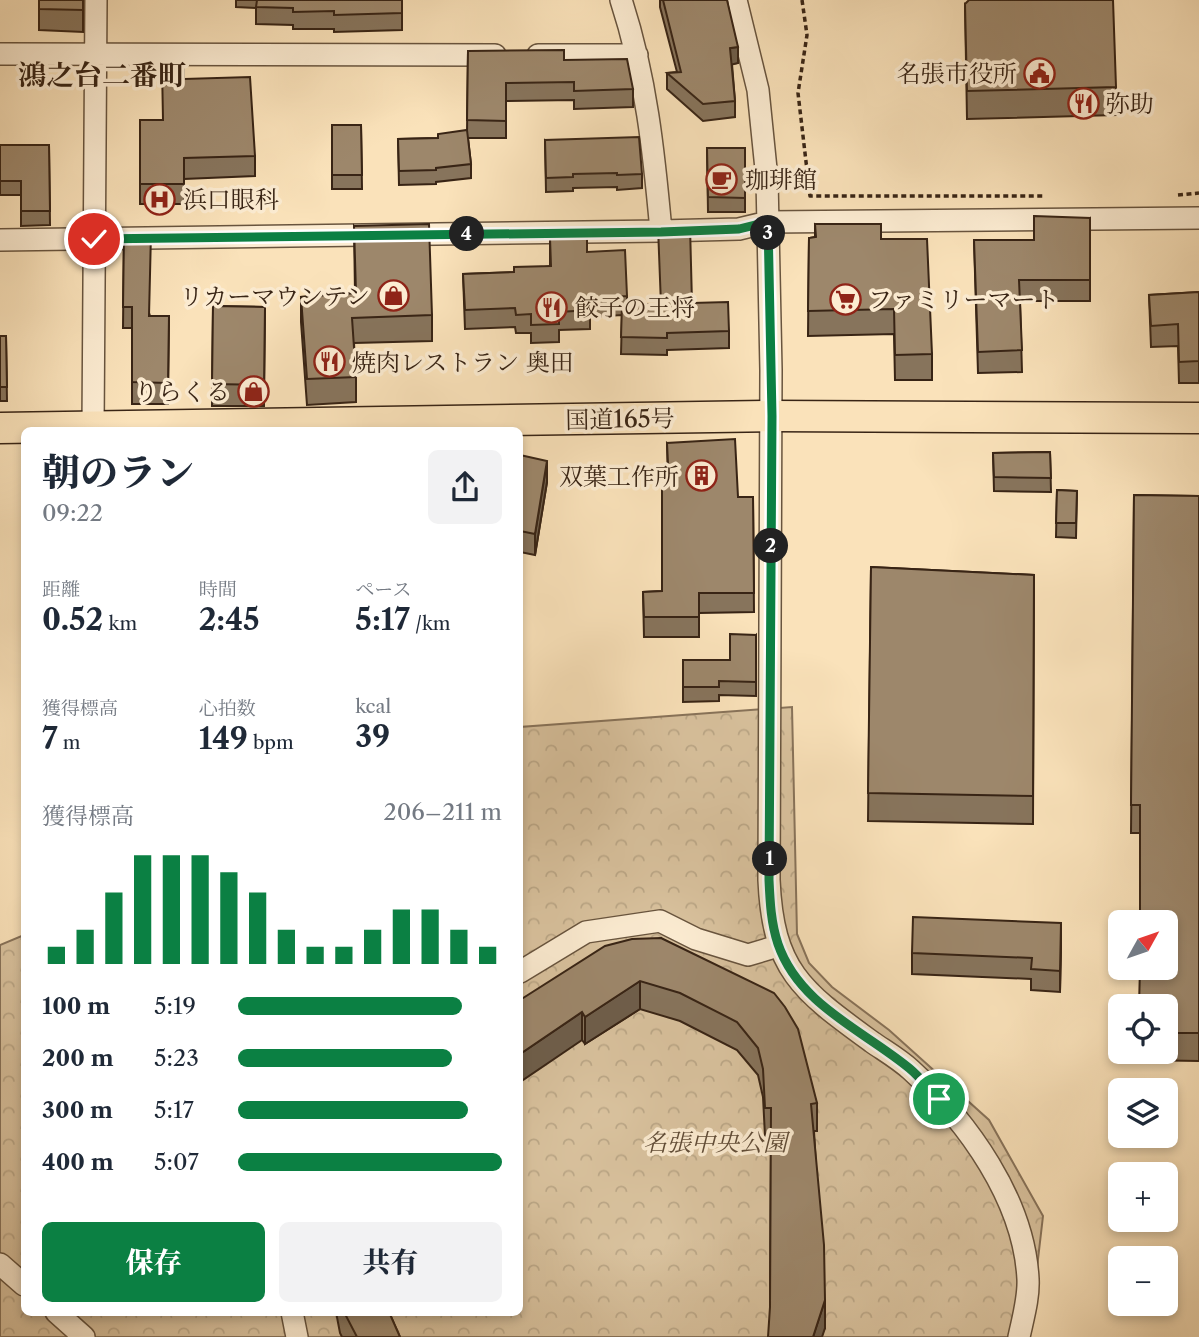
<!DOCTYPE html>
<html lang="ja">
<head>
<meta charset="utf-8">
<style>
  :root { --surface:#fff; --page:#f2f2f3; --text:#1f2937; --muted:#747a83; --accent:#0b8043 }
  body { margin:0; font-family:"Libre Caslon Text","Noto Serif JP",serif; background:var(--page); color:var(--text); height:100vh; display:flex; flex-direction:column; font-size:26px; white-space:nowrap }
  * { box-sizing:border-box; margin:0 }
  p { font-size:23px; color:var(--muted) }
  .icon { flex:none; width:38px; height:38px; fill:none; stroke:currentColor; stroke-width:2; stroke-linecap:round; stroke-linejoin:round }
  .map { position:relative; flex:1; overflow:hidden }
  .details { position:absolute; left:21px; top:427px; width:502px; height:889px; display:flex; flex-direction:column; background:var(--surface); border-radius:10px; box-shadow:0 4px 10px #0003 }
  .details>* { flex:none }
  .needle { width:46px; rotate:50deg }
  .fabs { position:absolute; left:1108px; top:910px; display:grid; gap:14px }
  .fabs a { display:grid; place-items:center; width:70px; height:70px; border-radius:10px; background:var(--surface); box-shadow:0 4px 10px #0003; font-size:35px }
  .pin { position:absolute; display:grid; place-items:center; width:60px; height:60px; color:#fff; margin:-30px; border:4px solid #fff; border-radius:50%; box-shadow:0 2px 7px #0007 }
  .km { position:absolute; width:35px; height:35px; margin:-18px; border-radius:50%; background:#222; color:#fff; font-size:19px; line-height:35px; text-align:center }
  .round { display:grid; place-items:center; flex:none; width:74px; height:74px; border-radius:10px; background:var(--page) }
  .summary { display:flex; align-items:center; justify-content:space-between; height:119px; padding:0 21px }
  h1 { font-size:38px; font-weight:800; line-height:52px }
  .stats { display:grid; grid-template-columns:repeat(3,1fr); gap:10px; height:119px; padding:7px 21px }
  .stats div { display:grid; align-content:center }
  .stats b { font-size:30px; font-weight:800 }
  .stats small { font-size:19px; font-weight:400 }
  .stats p { font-size:19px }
  .chart { height:196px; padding:14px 21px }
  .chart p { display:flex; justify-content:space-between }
  .chart svg { width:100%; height:126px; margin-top:7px; stroke:var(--accent); stroke-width:6 }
  .primary-button { display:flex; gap:14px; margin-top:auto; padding:14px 21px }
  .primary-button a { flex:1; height:80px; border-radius:10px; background:var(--accent); color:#fff; font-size:28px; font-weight:800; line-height:80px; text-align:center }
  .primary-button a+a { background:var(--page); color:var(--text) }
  ul { padding:0 21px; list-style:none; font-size:23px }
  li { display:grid; grid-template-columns:112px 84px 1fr; align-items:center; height:52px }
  li i { height:18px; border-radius:9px; background:var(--accent) }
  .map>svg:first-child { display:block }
  .park { fill:url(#park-crowns); stroke:#88735a; stroke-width:2 }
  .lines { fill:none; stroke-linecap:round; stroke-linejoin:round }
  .minor-casing { stroke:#68543e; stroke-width:24 }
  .highway-casing { stroke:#382415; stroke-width:33 }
  .path { stroke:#382415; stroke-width:3.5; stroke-dasharray:5 3.5; stroke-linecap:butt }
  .minor { stroke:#fcecd2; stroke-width:21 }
  .highway { stroke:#fae2ba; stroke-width:30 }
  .wall { fill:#87745c; stroke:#382415; stroke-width:2 }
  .shaded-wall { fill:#6e5e4b; stroke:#382415; stroke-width:2 }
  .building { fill:#9d876b; stroke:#382415; stroke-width:2 }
  .route-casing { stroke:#fff; stroke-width:14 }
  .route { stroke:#0b8043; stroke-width:9 }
  .labels { text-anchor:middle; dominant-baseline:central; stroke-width:7; stroke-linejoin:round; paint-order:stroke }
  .poi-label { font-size:24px; fill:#382415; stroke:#fcecd2; text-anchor:start }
  .street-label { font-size:24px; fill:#382415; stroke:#fcecd2 }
  .park-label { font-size:24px; font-style:italic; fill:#604c37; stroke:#fcecd2 }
  .quarter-label { font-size:28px; font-weight:bold; fill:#382415; stroke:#fcecd2 }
</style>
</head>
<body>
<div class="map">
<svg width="1199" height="1337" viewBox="0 0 1199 1337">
  <defs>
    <pattern id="park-crowns" width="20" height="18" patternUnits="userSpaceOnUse" patternTransform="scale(1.75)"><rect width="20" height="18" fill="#d9c29e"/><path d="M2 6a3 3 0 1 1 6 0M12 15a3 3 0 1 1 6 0" fill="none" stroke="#bba787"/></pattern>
  </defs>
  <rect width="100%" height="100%" fill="#fae2ba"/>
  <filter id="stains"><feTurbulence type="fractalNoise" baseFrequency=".00286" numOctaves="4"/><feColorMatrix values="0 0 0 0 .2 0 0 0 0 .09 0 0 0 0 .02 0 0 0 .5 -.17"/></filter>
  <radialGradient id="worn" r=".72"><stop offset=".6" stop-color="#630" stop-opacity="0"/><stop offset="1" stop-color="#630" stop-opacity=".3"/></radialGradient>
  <path class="park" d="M792,707L797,934L809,963L832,987L889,1030L989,1120L1043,1216L1029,1337H0V945L24,935V1312H520V727Z"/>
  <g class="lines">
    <defs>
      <path id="minor" d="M621,0C646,76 654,153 661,231
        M736,0L758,90L767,179L771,370L769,880C773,971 802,991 872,1042C885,1051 899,1059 911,1070C968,1122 1024,1200 1028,1279C1029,1298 1023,1318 1019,1337
        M0,54L495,55
        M538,55H637
        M0,240L661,231L739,229L768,222L1199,218
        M93,428L96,0
        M520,972L586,932L660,921L696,939L748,955L778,946
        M0,1264L24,1285
        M56,1312L84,1337
        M292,1312L297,1337"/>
      <path id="highway" d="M0,428L772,416L1199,418"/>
    </defs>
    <use href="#minor" class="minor-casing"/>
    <use href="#highway" class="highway-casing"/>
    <path class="path" d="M802,0L807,35L798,93L810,196H1044
      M1178,195L1199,193"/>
    <use href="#minor" class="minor"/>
    <use href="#highway" class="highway"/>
  </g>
  <path class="wall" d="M39,0H83V32L39,30Z
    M236,0H402V30L334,32V29H293V25L256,24V8L236,7Z
    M660,0H727L738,63L732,64L735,101V117L703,121L667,89V73L677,72L660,7Z
    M965,4L1116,87V115L967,119Z
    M468,51L564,60L633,89V107L574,109V100L506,101V138H468L471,164V178L436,182V184L399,185L398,139L438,138L467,133Z
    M184,79L255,156V176L184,179V204H140V120H163Z
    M332,125H361L362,189H332Z
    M545,140L642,174V188L617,190V187L573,188V191L546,192Z
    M0,145H49L50,225L21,226V195H0Z
    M707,148H745V212H708Z
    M1090,218V301H1020L1022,372L978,373L974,240H1034Z
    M815,224L881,239L932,354V380H895L894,334L808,336L809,238L815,237Z
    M354,226L432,315V341L354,343L356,377V402L307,405L301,322V297L355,293Z
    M124,233L150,316H169L168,404H132V328H123Z
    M550,238L587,252L627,296V304L660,305L692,303L729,331V348L667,350V355L621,354L622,315L590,317V329L559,330V342L531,343V333H516L515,327L465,329L463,274L514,272L550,266Z
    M1199,292V383H1179L1178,346L1151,347L1149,295Z
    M213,306L265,307L264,406H212Z
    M0,336H6L7,401H0Z
    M667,443L738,497H753L754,612L699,613V637H644L643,592L662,591L668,484Z
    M1050,452L1051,492L994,491L993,453Z
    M520,455L547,482L535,555L520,552Z
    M1057,490L1077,491L1076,538L1056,537Z
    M1134,495L1199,496V1061L1138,1060V1052H1166V1006L1140,968V833H1131Z
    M871,567L1034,575L1033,824L868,821Z
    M756,635V696L719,695V701L683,702V660H730Z
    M661,938L817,1103V1131H814L825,1328L770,1307L771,1136H765L763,1097L758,1075L737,1050L680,1021L640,1009L585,1044L582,1040L520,1000Z
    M1061,944L1060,992L1031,990V979L912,974V953Z
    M336,1312H389L400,1337H342L340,1333Z"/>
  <path class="shaded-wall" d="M738,47V63L730,65V48Z
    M547,461V482L535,555V534Z
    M1061,923V944L1060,992V971Z
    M640,981V1009L585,1044V1017Z
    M582,1012V1040L520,1082V1054Z
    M825,1300V1328L822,1337H813Z"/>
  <path class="building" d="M39,0H83V10L39,9Z
    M257,0H402V13L334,15V11L293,12V8L256,7Z
    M663,0H727L738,47L730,48L735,101L703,104L667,73L681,72Z
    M969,0H1113L1116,87L967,91L965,4Z
    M564,50V60L627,59L633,89L574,91V82L506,83V121L467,120L468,51Z
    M162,66H184V79L250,77L255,156L184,158V184H140V120H163Z
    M332,125H361L362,175H332Z
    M467,130L471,164L436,168V170L399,171L398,139L438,138V134Z
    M639,137L642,174L617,175V173L573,174V177L546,178L545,140Z
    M0,145H49L50,211H21V181H0Z
    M707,148H745V198L708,197Z
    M1034,216L1090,218V280H1019L1022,350L978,352L974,240H1034Z
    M429,224L432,315L352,318L356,377L307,379L301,297L356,293L354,226Z
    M815,224H881V239H927L932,354L895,355L894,309L808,311L809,238L816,237Z
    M690,226L692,303L728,302L729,331L667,333V338L621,337L622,304L661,305L658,227Z
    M124,233H151L149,316H169L168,383L132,382V307H123Z
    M587,236V252L625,250L627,296L589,298L590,310L559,312V324L531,325V314L516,315L515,308L465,310L463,274L514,272V267L551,266L550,238Z
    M1199,292V361L1179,362L1178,324L1151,326L1149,295Z
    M213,306L265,307L264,385L212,384Z
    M0,336H6L7,387H0Z
    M735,439L738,497H753L754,593H699V617H644L643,592L662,591V484H669L667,443Z
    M1050,452L1051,478L994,477L993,453Z
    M520,455L547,461L535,534L520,531Z
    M1057,490L1077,491L1076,523H1056Z
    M1134,495L1199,496V1033H1166V1006H1139L1140,968H1166V922H1140V805H1131Z
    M871,567L1034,575L1033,796L868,793Z
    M730,634L756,635V682L719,681V687H683V660H730Z
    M913,917L1061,923L1060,971L1031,969L1032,958L912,953Z
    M661,938L774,993L785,1007L798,1029L817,1103L811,1104L824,1245L825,1300L813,1337H768L770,1307L771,1108H765L763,1069L758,1048L737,1022L680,993L640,981L585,1017L582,1012L520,1054V1000L605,946L632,939Z
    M344,1312H389L400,1337H357Z"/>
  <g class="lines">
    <defs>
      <path id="route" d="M94,239L661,232L739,229L768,222L772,416L769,880C770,902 771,923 778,944C799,1005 863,1030 909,1068C920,1077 929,1089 939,1099"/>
    </defs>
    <use href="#route" class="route-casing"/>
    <use href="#route" class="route"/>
  </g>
  <defs>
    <symbol id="civic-ring" viewBox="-11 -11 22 22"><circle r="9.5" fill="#fcecd2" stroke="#8f2418" stroke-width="1.5"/><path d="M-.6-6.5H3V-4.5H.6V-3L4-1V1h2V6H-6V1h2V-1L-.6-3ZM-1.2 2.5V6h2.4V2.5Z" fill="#8f2418"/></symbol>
    <symbol id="restaurant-ring" viewBox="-11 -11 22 22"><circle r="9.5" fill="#fcecd2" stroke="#8f2418" stroke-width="1.5"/><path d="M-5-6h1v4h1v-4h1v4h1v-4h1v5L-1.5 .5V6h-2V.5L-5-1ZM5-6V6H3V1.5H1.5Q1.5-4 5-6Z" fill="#8f2418"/></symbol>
    <symbol id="cafe-ring" viewBox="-11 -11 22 22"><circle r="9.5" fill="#fcecd2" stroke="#8f2418" stroke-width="1.5"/><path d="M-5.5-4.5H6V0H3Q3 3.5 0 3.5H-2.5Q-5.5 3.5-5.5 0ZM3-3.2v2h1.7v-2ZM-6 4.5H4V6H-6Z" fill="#8f2418"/></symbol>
    <symbol id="hospital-ring" viewBox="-11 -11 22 22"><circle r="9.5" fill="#fcecd2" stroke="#8f2418" stroke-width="1.5"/><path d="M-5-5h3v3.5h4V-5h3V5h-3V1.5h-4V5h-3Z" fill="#8f2418"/></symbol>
    <symbol id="shop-ring" viewBox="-11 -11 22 22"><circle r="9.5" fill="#fcecd2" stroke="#8f2418" stroke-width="1.5"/><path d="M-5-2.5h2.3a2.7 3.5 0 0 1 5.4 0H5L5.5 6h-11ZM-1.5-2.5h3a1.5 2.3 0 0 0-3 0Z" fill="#8f2418"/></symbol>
    <symbol id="supermarket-ring" viewBox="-11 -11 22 22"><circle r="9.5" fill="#fcecd2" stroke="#8f2418" stroke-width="1.5"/><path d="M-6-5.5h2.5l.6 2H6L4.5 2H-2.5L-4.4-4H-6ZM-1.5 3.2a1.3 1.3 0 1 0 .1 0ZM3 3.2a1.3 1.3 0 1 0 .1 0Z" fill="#8f2418"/></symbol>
    <symbol id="building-ring" viewBox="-11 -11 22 22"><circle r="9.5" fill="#fcecd2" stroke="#8f2418" stroke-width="1.5"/><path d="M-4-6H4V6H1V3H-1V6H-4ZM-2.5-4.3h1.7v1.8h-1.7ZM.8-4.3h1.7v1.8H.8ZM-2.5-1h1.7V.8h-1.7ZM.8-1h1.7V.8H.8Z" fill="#8f2418"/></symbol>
  </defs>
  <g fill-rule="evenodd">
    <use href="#civic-ring" x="1022" y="56" width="35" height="35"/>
    <use href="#restaurant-ring" x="1066" y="86" width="35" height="35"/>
    <use href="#cafe-ring" x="704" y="162" width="35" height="35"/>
    <use href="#hospital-ring" x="142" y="182" width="35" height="35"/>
    <use href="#shop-ring" x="376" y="278" width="35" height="35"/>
    <use href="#supermarket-ring" x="828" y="282" width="35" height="35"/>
    <use href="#restaurant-ring" x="534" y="290" width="35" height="35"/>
    <use href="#restaurant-ring" x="312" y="344" width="35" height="35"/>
    <use href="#shop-ring" x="236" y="374" width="35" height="35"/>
    <use href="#building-ring" x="684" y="458" width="35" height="35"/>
  </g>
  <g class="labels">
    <g class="poi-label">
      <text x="1017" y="73" text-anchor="end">名張市役所</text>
      <text x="1106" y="103">弥助</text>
      <text x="745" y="179">珈琲館</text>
      <text x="183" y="199">浜口眼科</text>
      <text x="370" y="296" text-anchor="end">リカーマウンテン</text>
      <text x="868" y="299">ファミリーマート</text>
      <text x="575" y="307">餃子の王将</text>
      <text x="352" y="362">焼肉レストラン 奥田</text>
      <text x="230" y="391" text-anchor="end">りらくる</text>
      <text x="679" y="476" text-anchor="end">双葉工作所</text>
    </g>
    <g class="street-label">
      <text transform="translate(620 419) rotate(-1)">国道165号</text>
    </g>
    <g class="park-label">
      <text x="715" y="1142">名張中央公園</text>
    </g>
    <g class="quarter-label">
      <text x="102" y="75">鴻之台二番町</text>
    </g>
  </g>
  <rect width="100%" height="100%" filter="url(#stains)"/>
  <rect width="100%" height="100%" fill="url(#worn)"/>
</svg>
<div class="fabs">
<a><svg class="needle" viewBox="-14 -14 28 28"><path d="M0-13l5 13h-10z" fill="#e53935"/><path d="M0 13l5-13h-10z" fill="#747a83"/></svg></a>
<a><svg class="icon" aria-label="locate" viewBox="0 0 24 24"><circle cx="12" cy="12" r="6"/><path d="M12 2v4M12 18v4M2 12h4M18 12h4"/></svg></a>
<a><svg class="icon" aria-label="layers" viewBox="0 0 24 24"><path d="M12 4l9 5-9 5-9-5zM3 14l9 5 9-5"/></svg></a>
<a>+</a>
<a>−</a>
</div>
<div class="pin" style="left:939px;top:1099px;background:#1e9e55"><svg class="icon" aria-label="arrive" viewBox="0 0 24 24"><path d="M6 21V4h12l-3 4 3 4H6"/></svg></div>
<div class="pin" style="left:94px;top:239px;background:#d93025"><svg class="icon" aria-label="check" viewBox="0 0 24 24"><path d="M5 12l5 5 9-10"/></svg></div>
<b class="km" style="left:770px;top:859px">1</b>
<b class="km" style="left:771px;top:546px">2</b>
<b class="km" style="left:768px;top:233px">3</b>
<b class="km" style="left:467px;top:234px">4</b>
<section class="details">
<div class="summary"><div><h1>朝のラン</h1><p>09:22</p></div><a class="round"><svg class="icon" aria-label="share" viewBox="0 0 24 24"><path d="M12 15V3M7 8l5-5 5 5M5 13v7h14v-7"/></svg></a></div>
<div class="stats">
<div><p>距離</p><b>0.52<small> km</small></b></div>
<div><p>時間</p><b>2:45</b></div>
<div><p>ペース</p><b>5:17<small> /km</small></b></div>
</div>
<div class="stats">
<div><p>獲得標高</p><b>7<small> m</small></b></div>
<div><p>心拍数</p><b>149<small> bpm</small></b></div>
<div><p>kcal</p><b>39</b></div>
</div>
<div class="chart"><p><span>獲得標高</span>206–211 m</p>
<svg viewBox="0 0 160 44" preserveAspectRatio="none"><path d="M5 44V38M15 44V32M25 44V19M35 44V6M45 44V6M55 44V6M65 44V12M75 44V19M85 44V32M95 44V38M105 44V38M115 44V32M125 44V25M135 44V25M145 44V32M155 44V38"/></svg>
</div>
<ul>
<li><b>100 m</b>5:19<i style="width:85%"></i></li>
<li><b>200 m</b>5:23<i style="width:81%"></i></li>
<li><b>300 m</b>5:17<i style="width:87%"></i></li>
<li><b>400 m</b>5:07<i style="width:100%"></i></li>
</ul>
<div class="primary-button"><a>保存</a><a>共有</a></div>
</section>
</div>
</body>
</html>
